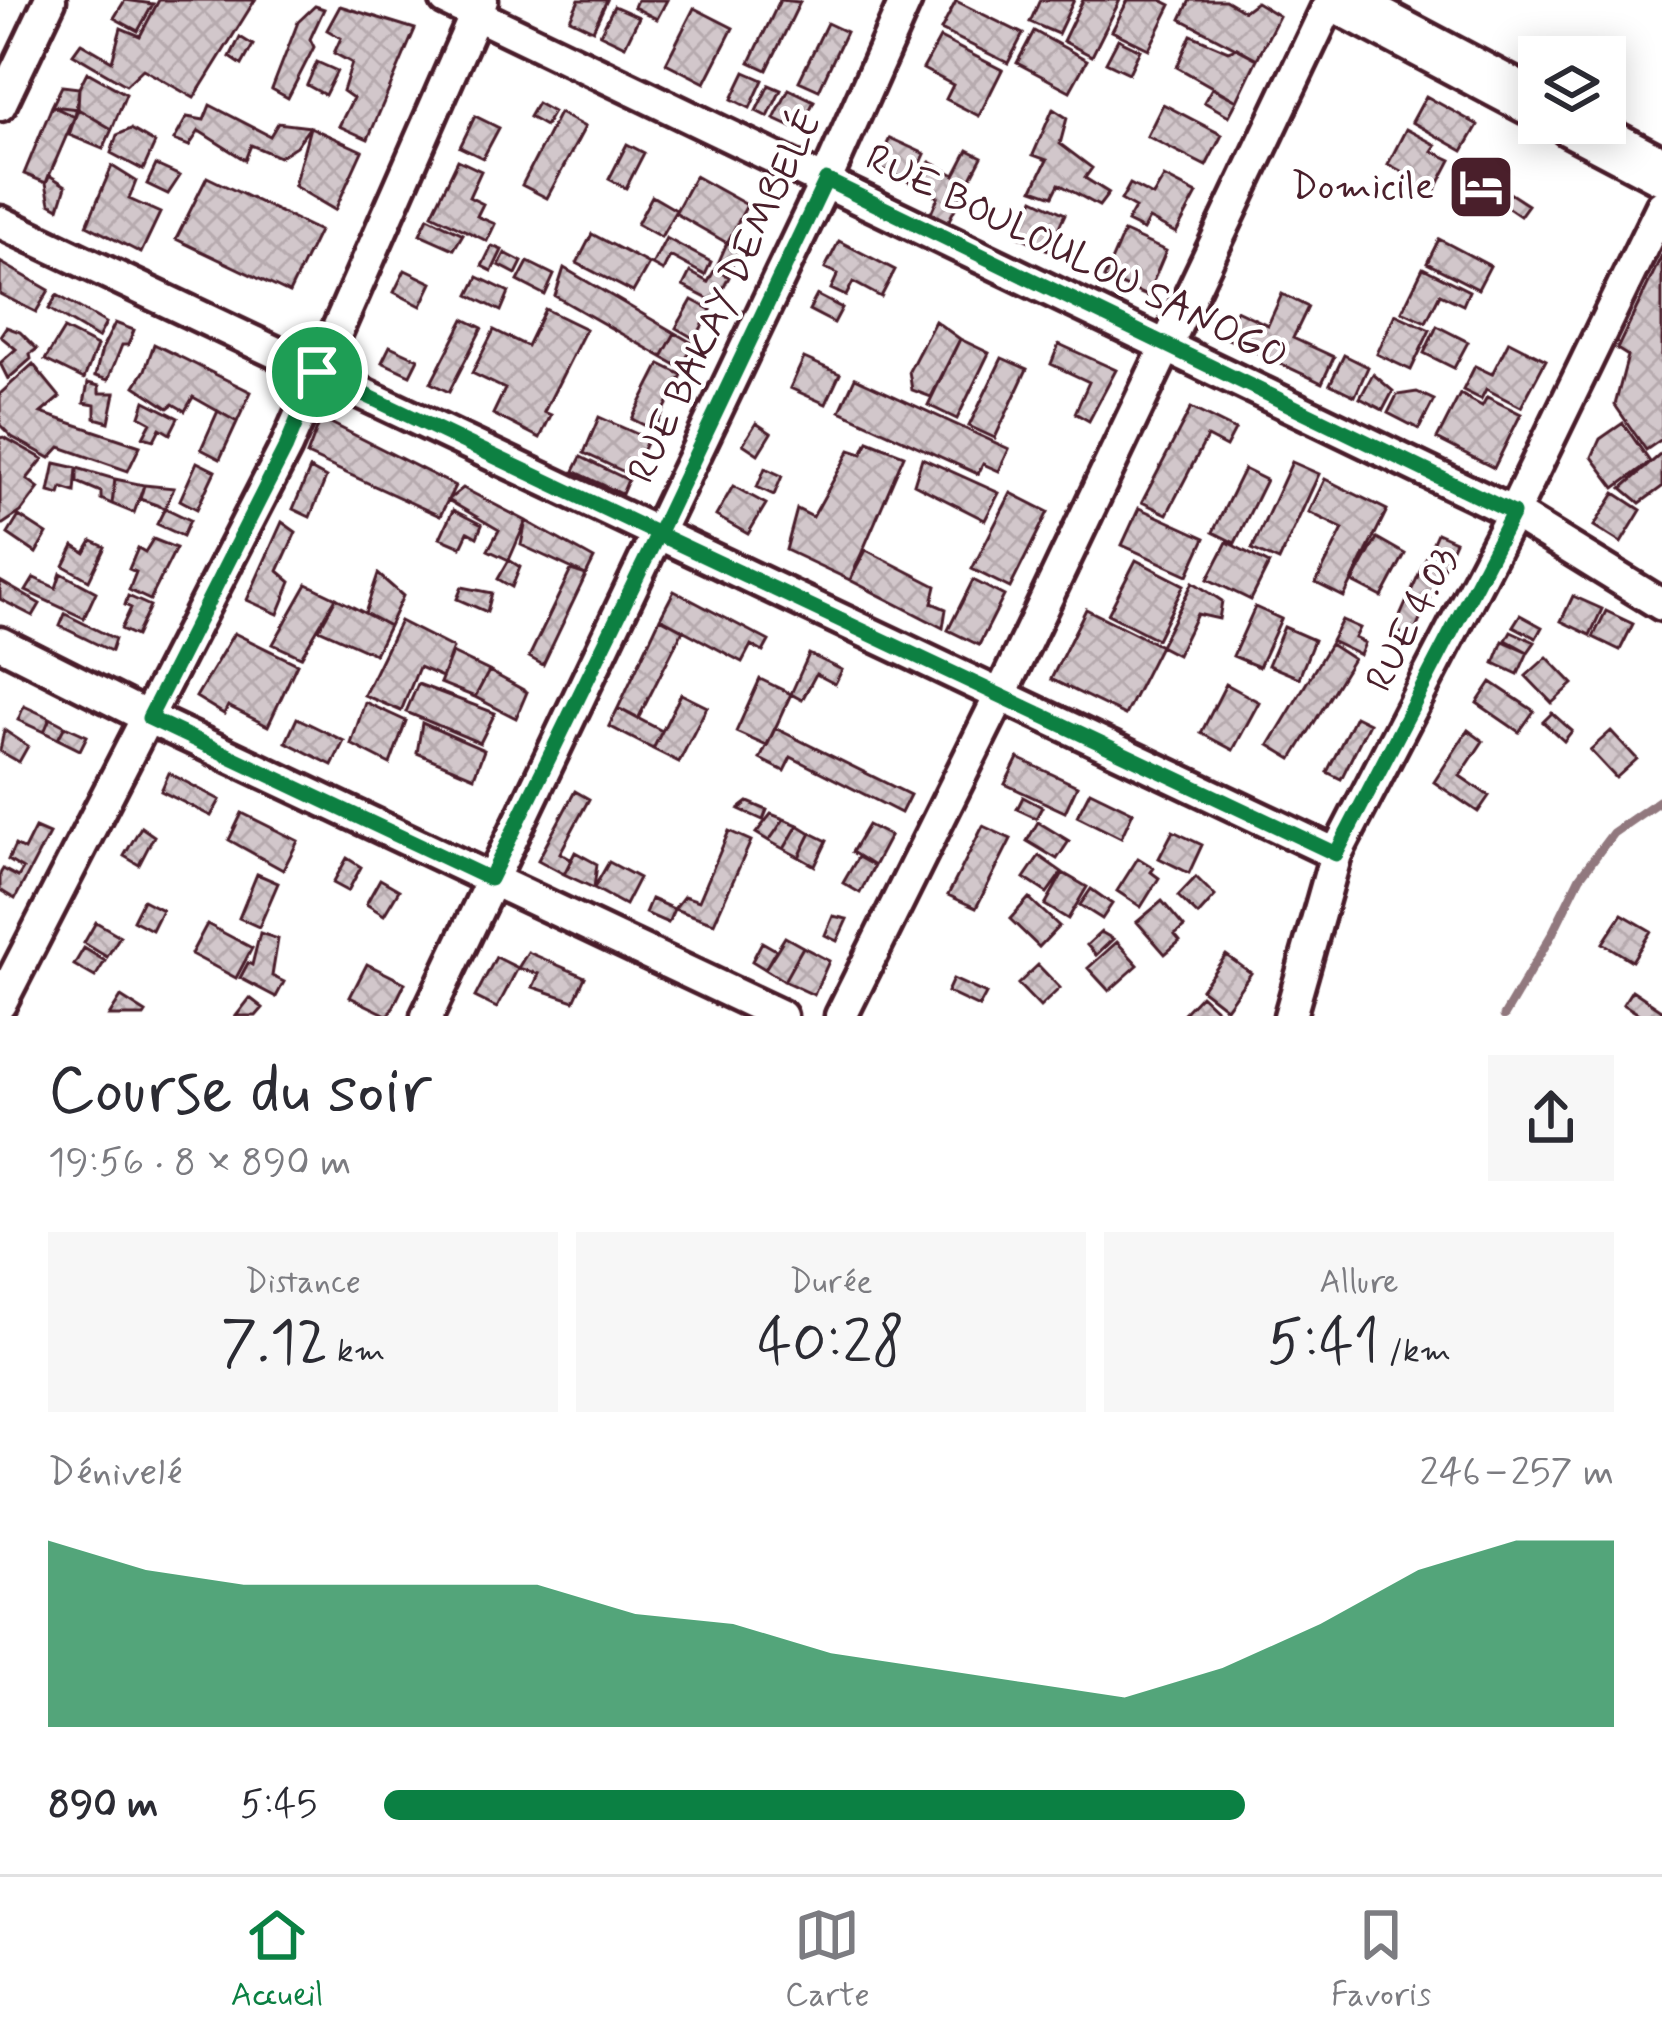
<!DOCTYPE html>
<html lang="fr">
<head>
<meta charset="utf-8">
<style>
  :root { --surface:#fff; --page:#f7f7f7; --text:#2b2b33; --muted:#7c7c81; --line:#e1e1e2; --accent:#0b8043 }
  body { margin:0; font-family:Mynerve,sans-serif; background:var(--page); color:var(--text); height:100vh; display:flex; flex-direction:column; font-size:45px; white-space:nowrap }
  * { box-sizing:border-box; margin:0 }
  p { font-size:39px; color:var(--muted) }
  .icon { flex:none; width:66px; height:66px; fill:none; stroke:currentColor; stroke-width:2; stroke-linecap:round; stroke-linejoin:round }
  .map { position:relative; height:1016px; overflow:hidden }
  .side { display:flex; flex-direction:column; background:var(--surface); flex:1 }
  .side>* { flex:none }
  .controls { position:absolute; left:1518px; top:36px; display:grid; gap:24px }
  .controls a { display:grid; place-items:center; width:108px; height:108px; border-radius:0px; background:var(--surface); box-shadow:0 6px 30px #0003; font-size:60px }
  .pin { position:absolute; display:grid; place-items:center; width:102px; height:102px; color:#fff; margin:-51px; border:6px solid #fff; border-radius:50%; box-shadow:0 3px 12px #0007 }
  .round { display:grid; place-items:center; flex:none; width:126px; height:126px; border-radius:0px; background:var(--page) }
  .overview { display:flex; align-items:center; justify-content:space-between; height:204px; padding:0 48px }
  h1 { font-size:66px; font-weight:600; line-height:90px }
  .figures { display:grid; grid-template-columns:repeat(3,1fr); gap:18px; height:204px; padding:12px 48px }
  .figures div { display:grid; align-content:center; border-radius:0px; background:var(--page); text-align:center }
  .figures b { font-size:60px; font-weight:600 }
  .figures small { font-size:33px; font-weight:400 }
  .figures p { font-size:33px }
  .chart { height:336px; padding:24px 48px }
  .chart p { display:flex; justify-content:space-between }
  .chart svg { width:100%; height:216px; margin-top:12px; fill:var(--accent); opacity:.7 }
  ul { padding:0 48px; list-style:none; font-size:39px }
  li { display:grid; grid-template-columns:192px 144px 1fr; align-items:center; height:90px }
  li i { height:30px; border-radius:15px; background:var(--accent) }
  .dock { display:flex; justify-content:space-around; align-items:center; height:168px; border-top:3px solid var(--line); background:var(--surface); font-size:33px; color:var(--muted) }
  .dock a { display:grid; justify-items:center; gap:6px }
  .dock .active { color:var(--accent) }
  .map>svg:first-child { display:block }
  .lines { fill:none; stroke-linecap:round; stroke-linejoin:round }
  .stream { stroke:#91787e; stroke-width:9 }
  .building { fill:url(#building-cross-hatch); stroke:#4a1f2b; stroke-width:3 }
  .street-casing { stroke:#4a1f2b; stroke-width:39 }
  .secondary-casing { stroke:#4a1f2b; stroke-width:54 }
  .street { stroke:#fff; stroke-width:30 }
  .secondary { stroke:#fff; stroke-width:45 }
  .route-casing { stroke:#fff; stroke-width:24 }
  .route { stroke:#0b8043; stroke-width:15 }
  .labels { text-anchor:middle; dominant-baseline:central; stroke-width:9; stroke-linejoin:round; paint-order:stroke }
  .poi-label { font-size:39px; fill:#4a1f2b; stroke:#fff; text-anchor:end }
  .street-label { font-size:39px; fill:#4a1f2b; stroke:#fff }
</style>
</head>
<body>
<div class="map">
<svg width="1662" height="1016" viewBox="0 0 1662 1016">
  <defs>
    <pattern id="building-cross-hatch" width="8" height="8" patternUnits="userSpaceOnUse" patternTransform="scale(3)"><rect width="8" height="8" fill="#d2c7cb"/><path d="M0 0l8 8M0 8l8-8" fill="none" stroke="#b6aaae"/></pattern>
  </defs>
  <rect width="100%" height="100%" fill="#fff"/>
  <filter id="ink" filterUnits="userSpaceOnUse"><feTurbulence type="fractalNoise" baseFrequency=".00833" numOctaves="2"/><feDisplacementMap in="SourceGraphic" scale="24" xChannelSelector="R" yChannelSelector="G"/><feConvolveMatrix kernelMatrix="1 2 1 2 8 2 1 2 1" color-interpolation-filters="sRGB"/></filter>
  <g filter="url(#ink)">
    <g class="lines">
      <path class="stream" d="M1504,1016L1552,934L1580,877L1613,833L1662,799"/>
    </g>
    <path class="building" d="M125,0L153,4L138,31L114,18Z
      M159,0H255L194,98L143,69L126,85L73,54L81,43L112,61L121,28L140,36Z
      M579,0H607L593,30L570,19Z
      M637,0H667L657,19L634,7Z
      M780,0L800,2L767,70L750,62Z
      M1040,0H1074L1058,34L1030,22Z
      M1083,0H1120L1092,56L1063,41Z
      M1128,0H1161L1171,5L1149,49L1112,31Z
      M1190,0H1225L1244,11L1256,2L1279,16L1257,59L1181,19Z
      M956,1L1023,34L1008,63L941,30Z
      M315,6L324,9L310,39L314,47L288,98L272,89L298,22Z
      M340,6L415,29L368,139L339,126L353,98L343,91L352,63L334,53L341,38L327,30Z
      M614,6L639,17L625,46L600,34Z
      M694,8L733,28L705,83L666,63Z
      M827,23L846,32L819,90L799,81Z
      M1034,31L1087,60L1070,91L1017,63Z
      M1191,35L1228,51L1237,48L1257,59L1237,101L1177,67Z
      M240,37L253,45L242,65L230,57Z
      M940,38L1002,70L979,116L946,99L953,85L923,69Z
      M1118,39L1140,50L1129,73L1106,62Z
      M317,62L337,71L325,95L307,85Z
      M87,72L126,94L112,129L78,109L79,88Z
      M745,72L763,80L750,108L732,99Z
      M769,85L781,90L768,117L756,111Z
      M62,86L79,88L75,117L52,106Z
      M1212,88L1237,101L1229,116L1204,102Z
      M789,89L814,101L800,131L774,119Z
      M1426,96L1478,125L1463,151L1412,122Z
      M537,103L553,112L545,126L529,117Z
      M1163,104L1222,135L1206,166L1147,136Z
      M210,105L270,136L278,123L310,127L296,146L279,157L251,145L245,160L199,131L189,146L174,140L187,117L204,120Z
      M52,106L78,109L46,183L24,174Z
      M78,109L112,129L103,149L69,135Z
      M1053,109L1067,118L1060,144L1092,168L1085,178L1109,193L1099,206L1059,184L1053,196L1033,189L1047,160L1033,155Z
      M559,113L585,127L547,198L522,185Z
      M475,116L499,128L483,158L460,147Z
      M310,127L362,151L335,210L294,186Z
      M131,129L155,143L143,170L111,153L117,135Z
      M1406,129L1436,145L1432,151L1451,160L1430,200L1410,190L1416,179L1388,164Z
      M890,138L925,154L912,183L876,167Z
      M627,144L644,153L626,188L609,179Z
      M968,150L982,157L948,222L931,213L938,197L912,183L930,162L955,175Z
      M458,160L481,171L469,197L483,204L477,216L495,224L487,241L432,214Z
      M156,165L180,176L168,194L147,184Z
      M112,166L136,181L129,199L160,213L141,253L87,225Z
      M49,175L66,186L59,208L50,203L46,183Z
      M695,176L747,205L727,243L675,213Z
      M207,177L319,231L289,293L176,239Z
      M1164,177L1197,194L1176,233L1149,219L1143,230L1127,222L1135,208L1121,200L1130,184L1153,196Z
      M1480,177L1508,192L1496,214L1468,200Z
      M1508,192L1528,205L1520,216L1501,203Z
      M652,196L676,210L661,237L637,224Z
      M1034,199L1065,214L1048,250L1017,235Z
      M428,217L463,234L454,249L420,234Z
      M1124,232L1166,251L1147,296L1104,278Z
      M592,234L649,264L633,292L577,263Z
      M666,238L711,262L705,275L670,256L663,271L652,265Z
      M1439,239L1490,266L1478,289L1427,263Z
      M839,241L895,270L881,297L853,282L846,296L831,289L838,274L825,268Z
      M727,243L740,248L729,271L717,266Z
      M492,246L502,250L492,271L482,266Z
      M505,253L522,262L516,274L499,265Z
      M1662,255V439L1646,450L1615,405L1628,356L1617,349Z
      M0,262L49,290L36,312L0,294Z
      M528,262L554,275L545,295L518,281Z
      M564,268L675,333L662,357L555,296Z
      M1423,268L1469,291L1463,305L1440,294L1426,322L1402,311Z
      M715,269L729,277L716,303L683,286L690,272L708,282Z
      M405,270L432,283L421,306L394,292Z
      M478,277L509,292L501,311L469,295Z
      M1282,294L1308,307L1293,338L1334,357L1322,383L1224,337L1236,310L1268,325Z
      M57,295L106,323L98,338L49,309Z
      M817,295L842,308L834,323L809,310Z
      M692,300L711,310L695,339L676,328Z
      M545,309L586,329L544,412L551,415L540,438L493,414L505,389L472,373L494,330L527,346Z
      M1395,314L1430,330L1411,370L1377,354Z
      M464,319L482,328L449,392L431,383Z
      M935,321L960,339L931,397L912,390L909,371Z
      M115,323L134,330L128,345H122L108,380L95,376L102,349Z
      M1437,326L1468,342L1454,368L1424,353Z
      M6,327L20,332L37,349L30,354L31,359L8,379L0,363L16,349L0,336Z
      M64,329L97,346L84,379L45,360Z
      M675,333L694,344L681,368L662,357Z
      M960,339L989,353L957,419L928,405Z
      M1509,341L1546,360L1521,407L1486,389L1481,399L1463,390L1475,366L1492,374Z
      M154,344L251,392L237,422L193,397L185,411L173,404L168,408L135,386L145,370Z
      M1059,344L1116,370L1089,421L1075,413L1089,382L1051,364Z
      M390,346L418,359L410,375L382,362Z
      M1344,355L1368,367L1355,396L1330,384Z
      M804,358L840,374L826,404L790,388Z
      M1002,358L1027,369L995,438L969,426Z
      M33,364L60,397L41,413L140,446L128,471L60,447L50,458L12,437L0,425V394Z
      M660,364L682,375L654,430L632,419Z
      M1373,374L1393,391L1383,410L1360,398Z
      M855,378L1009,449L999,471L983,464L978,474L840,411Z
      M88,383L99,386V393H115L109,422L95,418V405L84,403Z
      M1417,392L1434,400L1419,429L1388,413L1397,395Z
      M1460,394L1482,406L1487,397L1521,414L1494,468L1437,439Z
      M145,401L178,418L170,434L160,428L154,440L143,437L151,422L140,416Z
      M1191,408L1235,430L1226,447L1207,437L1167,514L1142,502Z
      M218,411L237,422L220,459L201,449Z
      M599,417L648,439L631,475L584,453Z
      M321,418L455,486L440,516L307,455Z
      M756,423L771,433L758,454L743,444Z
      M1623,423L1650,462L1615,488L1592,457L1600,439Z
      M4,437L43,459L27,479L39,488L21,512L0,526V438Z
      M868,441L904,455L850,580L786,550L797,509L813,517L850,450L862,454Z
      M1662,453V487L1640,503L1622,488Z
      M581,457L628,480L622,494L574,471Z
      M922,458L999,493L985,520L914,484Z
      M197,462L215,471L197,509L180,500Z
      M1292,462L1319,474L1279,561L1252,549Z
      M55,463L77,468L75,492L62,488L60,495L49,492Z
      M77,468L115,479L112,504L101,499V492L77,482Z
      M765,468L782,476L774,495L757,487Z
      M310,469L326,478L310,517L293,509Z
      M1244,469L1266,480L1235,543L1213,532Z
      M115,479L144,485L134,513L112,504Z
      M1325,479L1387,510L1344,597L1316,583L1343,529L1309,512Z
      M144,485L174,488L165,508L140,499Z
      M733,486L766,504L748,534L716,516Z
      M463,488L526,521L509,560L488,550L499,530L448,500Z
      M1011,493L1048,512L1010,588L972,569Z
      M1615,493L1641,510L1621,543L1594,526Z
      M165,508L190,520L183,536L157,524Z
      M1139,508L1205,538L1188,575L1122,545Z
      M453,510L482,525L477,537L468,532L461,547L440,538Z
      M19,516L47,534L36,553L8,534Z
      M526,521L594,559L586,575L521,545Z
      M282,522L296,532L278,571L291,582L278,614L247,600Z
      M1437,533L1455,541L1412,638L1394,630Z
      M1377,538L1405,554L1382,597L1353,582Z
      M153,539L176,548L150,600L129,590L136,572L129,569L138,548L145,552Z
      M92,541L105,547L89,580L64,566L74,546L85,553Z
      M1227,542L1269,564L1251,600L1208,579Z
      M866,550L936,586L932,603L946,609L943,628L850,580Z
      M509,560L520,567L512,587L498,579Z
      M1136,560L1184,585L1157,639L1108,614Z
      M571,570L586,575L543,665L529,657Z
      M61,573L96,592L84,618L26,591L34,578L56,588Z
      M378,574L403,596L389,626L365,613Z
      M973,580L1004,596L979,645L948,630Z
      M0,581L40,604L33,616L0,599Z
      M1193,582L1222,601L1219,619L1197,614L1177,655L1160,646Z
      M307,584L336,598L301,657L273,644Z
      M462,587L492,593L487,612L457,599Z
      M674,591L769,641L763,652L751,645L742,662L660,618Z
      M128,596L150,606L136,636L121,629L131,608L125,605Z
      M1573,596L1602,609L1590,635L1561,621Z
      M336,598L389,626L375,654L319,629Z
      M1255,607L1281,619L1259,667L1233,656Z
      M1086,609L1160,646L1125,715L1051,679Z
      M1606,611L1633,624L1620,650L1593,637Z
      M65,614L115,639L111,651L60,626Z
      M1520,615L1542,627L1536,638L1513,626Z
      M660,618L683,630L638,719L618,708Z
      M1342,620L1360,628L1355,638L1365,643L1360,655L1331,641Z
      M400,621L453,648L442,677L419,667L401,711L364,695Z
      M1284,627L1314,640L1299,678L1268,665Z
      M1511,631L1535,642L1528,652L1506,640Z
      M234,633L297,664L268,726L228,706L224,714L196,697Z
      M1503,641L1528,652L1518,674L1494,663Z
      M1330,644L1353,659L1292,759L1269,745Z
      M452,653L489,671L475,697L440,683Z
      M809,654L842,670L835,684L816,674L802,700L791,694Z
      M1547,657L1573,684L1552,703L1526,676Z
      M489,671L527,692L516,718L475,697Z
      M760,679L791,694L767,746L736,732Z
      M1491,682L1534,711L1519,732L1477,703Z
      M418,684L495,713L480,743L406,712Z
      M1226,684L1259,702L1233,750L1201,733Z
      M681,694L707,707L679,762L653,749Z
      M365,702L406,721L390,764L351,744Z
      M24,706L50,718L44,732L18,720Z
      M618,708L662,731L653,749L609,726Z
      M1552,713L1572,731L1564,741L1543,722Z
      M1355,716L1369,723L1341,779L1327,772Z
      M50,718L65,726L58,739L44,732Z
      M297,718L344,741L332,765L286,742Z
      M422,723L484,750L474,777L417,753Z
      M65,726L87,736L80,750L58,739Z
      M775,728L910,795L901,813L791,757L784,771L760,759Z
      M4,730L28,746L19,762L0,751Z
      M1468,730L1483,741L1460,776L1489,796L1478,812L1434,782Z
      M1611,731L1637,759L1616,778L1590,750Z
      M1018,758L1077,786L1065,812L1005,784Z
      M169,773L220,800L211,816L161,791Z
      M575,791L589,799L560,853L572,860L564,874L538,860Z
      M1090,791L1133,812L1121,838L1077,816Z
      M1023,797L1042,807L1036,818L1017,809Z
      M748,802L767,810L763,820L739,809Z
      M242,813L298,841L283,870L229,840Z
      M771,814L784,819L769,841L756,833Z
      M784,819L798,825L784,849L769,841Z
      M1038,822L1069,841L1057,859L1027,841Z
      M798,825L811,833L799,857L784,849Z
      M868,825L890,836L874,866L852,852Z
      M983,826L1011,839L976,908L948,895Z
      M141,827L154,836L139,865L124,856Z
      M35,828L49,834L15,899L0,890V874L3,869L18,877L23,869L8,860L15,845L24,850Z
      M729,831L751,841L714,923L674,909L684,896L699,901Z
      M1173,831L1202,845L1189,873L1159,858Z
      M811,833L827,841L815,866L799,857Z
      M575,852L597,864L594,888L564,874Z
      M1039,856L1062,872L1047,893L1024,878Z
      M858,857L874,866L860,893L843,883Z
      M347,858L361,867L348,891L333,883Z
      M1138,858L1154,868L1151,872L1159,878L1141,907L1117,891Z
      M609,862L639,878L625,905L594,888Z
      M1063,873L1087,887L1068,919L1045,905Z
      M257,874L278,883L259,927L239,918Z
      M1196,877L1215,896L1198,915L1178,896Z
      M380,879L399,890L384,915L366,904Z
      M1091,889L1112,904L1102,919L1080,905Z
      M1029,898L1059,926L1039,947L1010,919Z
      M651,899L674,909L668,923L645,913Z
      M143,900L162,910L152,930L133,920Z
      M1162,901L1184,927L1175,935L1180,941L1165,954L1137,922Z
      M1622,914L1651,931L1632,961L1603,943Z
      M833,916L847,919L837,941L825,935Z
      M96,922L120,936L107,957L84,943Z
      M207,924L252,948L236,978L191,954Z
      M1101,932L1113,939L1096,955L1087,945Z
      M260,933L278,939L272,976L284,982L276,997L240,978L248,963L252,965Z
      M785,937L803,947L784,981L765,969Z
      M762,942L776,950L765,969L752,961Z
      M1117,942L1138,965L1109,991L1088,968Z
      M803,947L829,961L814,995L784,981Z
      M84,948L105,961L95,977L74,965Z
      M528,952L585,977L574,1001L533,987L539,974L518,968Z
      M1226,955L1251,973L1226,1008L1201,989Z
      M496,957L518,968L497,1008L475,997Z
      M367,964L405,983L389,1016L350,997Z
      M1038,965L1060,988L1040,1007L1018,984Z
      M953,979L986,994L979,1007L947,992Z
      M1632,990L1662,1010L1659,1016H1642L1623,1004Z
      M1201,995L1219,1012L1216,1016L1183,1014Z
      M121,997L146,1013L144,1016H109Z
      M250,998L263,1008L256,1016H236Z"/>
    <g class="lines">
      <defs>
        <path id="street" d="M446,0L1513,513L1662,605
          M0,105L50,0
          M0,222L1336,854
          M0,643L149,718L781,1016
          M0,1004L286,447L482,0
          M427,1016L826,180L906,0
          M841,1016L999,698L1331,0
          M1290,1016L1336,854L1513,513L1662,206"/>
        <path id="secondary" d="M1339,0L1539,106
          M1571,123L1662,171"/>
      </defs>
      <use href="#street" class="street-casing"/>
      <use href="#secondary" class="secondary-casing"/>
      <use href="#street" class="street"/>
      <use href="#secondary" class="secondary"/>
    </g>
  </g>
  <g class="lines" filter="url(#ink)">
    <defs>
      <path id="route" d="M317,372L286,447L149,718L490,879L658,534L1336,854L1513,513L826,180L658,534L317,372"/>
    </defs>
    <use href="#route" class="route-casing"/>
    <use href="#route" class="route"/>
  </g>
  <defs>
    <symbol id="hotel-square" viewBox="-11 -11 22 22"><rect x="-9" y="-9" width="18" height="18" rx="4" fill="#4a1f2b" stroke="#fff"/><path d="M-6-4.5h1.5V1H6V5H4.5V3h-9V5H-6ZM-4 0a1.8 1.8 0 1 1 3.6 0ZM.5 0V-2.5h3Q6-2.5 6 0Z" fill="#fff"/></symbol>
  </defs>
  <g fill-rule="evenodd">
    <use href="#hotel-square" x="1443" y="149" width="76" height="76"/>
  </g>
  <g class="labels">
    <g class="poi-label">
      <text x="1434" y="187">Domicile</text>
    </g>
    <g class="street-label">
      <text transform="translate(1076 258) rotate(26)">RUE BOULOULOU SANOGO</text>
      <text transform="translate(726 297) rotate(-65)">RUE BAKAY DEMBELÉ</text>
      <text transform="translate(1413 620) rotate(-63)">RUE 4.03</text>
    </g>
  </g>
</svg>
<div class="controls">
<a><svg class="icon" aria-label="layers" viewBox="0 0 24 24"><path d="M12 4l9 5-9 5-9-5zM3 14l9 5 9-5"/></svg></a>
</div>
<div class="pin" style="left:317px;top:372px;background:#1e9e55"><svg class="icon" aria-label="arrive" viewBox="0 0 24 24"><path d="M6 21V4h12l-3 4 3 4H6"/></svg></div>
</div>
<section class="side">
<div class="overview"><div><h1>Course du soir</h1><p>19:56 · 8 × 890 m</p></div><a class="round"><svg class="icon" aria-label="share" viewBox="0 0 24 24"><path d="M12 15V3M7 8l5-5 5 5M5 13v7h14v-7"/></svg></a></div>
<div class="figures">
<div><p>Distance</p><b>7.12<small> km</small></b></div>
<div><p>Durée</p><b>40:28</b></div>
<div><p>Allure</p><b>5:41<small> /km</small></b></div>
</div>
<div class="chart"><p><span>Dénivelé</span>246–257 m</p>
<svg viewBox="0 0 160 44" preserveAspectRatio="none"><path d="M0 44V6L10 12L20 15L30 15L40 15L50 15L60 21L70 23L80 29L90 32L100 35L110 38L120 32L130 23L140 12L150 6L160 6V44z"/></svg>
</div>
<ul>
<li><b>890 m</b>5:45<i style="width:70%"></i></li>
</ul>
</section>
<nav class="dock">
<a class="active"><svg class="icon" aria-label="home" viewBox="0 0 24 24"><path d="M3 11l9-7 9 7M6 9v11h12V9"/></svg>Accueil</a>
<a><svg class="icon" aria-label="map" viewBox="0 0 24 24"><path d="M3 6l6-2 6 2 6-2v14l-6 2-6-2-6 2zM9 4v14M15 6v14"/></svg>Carte</a>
<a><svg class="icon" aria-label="saved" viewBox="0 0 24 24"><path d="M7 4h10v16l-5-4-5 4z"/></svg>Favoris</a>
</nav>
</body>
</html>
